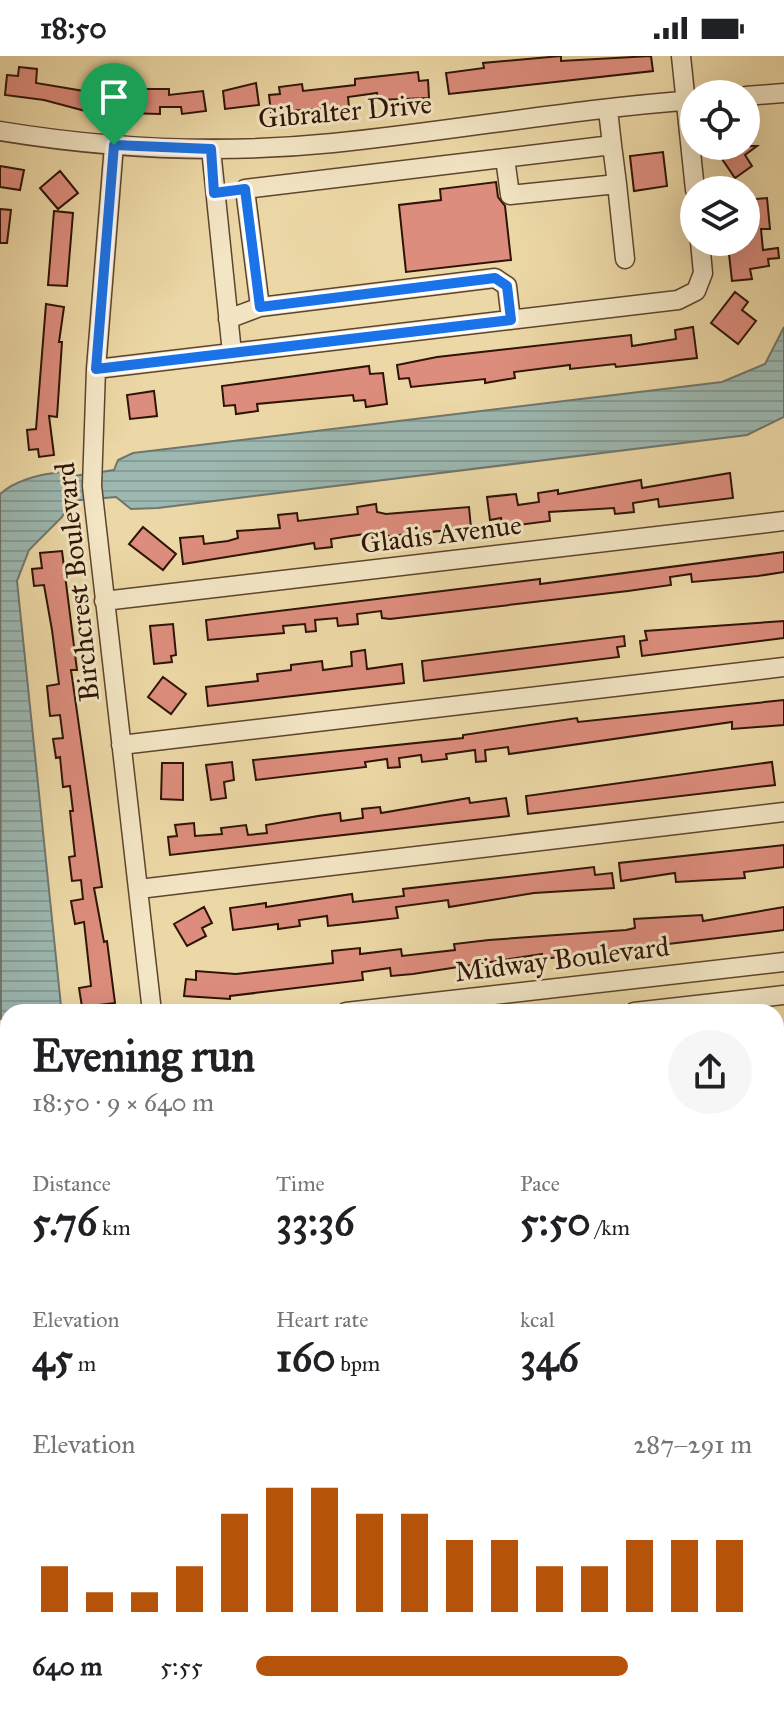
<!DOCTYPE html>
<html lang="en">
<head>
<meta charset="utf-8">
<style>
  :root { --surface:#fff; --page:#f6f6f6; --text:#202124; --muted:#757577; --accent:#b45309 }
  body { margin:0; font-family:"IM FELL Great Primer",serif; background:var(--page); color:var(--text); height:100vh; display:flex; flex-direction:column; font-size:30px; white-space:nowrap }
  * { box-sizing:border-box; margin:0 }
  p { font-size:26px; color:var(--muted) }
  .icon { flex:none; width:44px; height:44px; fill:none; stroke:currentColor; stroke-width:2; stroke-linecap:round; stroke-linejoin:round }
  .map { position:relative; flex:1; overflow:hidden }
  .sheet { position:absolute; left:0px; top:948px; width:784px; height:708px; display:flex; flex-direction:column; background:var(--surface); border-radius:24px 24px 0 0; box-shadow:0 8px 32px #0002 }
  .sheet>* { flex:none }
  .tools { position:absolute; left:680px; top:24px; display:grid; gap:16px }
  .tools a { display:grid; place-items:center; width:80px; height:80px; border-radius:50%; background:var(--surface); box-shadow:0 8px 32px #0002; font-size:40px }
  .pin { position:absolute; display:grid; place-items:center; width:68px; height:68px; color:#fff; margin:-82px -34px; border-radius:50% 50% 50% 0; rotate:-45deg; box-shadow:0 0 8px #0007 }
  .pin .icon { rotate:45deg }
  .round { display:grid; place-items:center; flex:none; width:84px; height:84px; border-radius:42px; background:var(--page) }
  .head { display:flex; align-items:center; justify-content:space-between; height:136px; padding:0 32px }
  h1 { font-size:44px; font-weight:700; line-height:60px }
  .metrics { display:grid; grid-template-columns:repeat(3,1fr); gap:12px; height:136px; padding:8px 32px }
  .metrics div { display:grid; align-content:center }
  .metrics b { font-size:40px; font-weight:700 }
  .metrics small { font-size:22px; font-weight:400 }
  .metrics p { font-size:22px }
  .chart { height:224px; padding:16px 32px }
  .chart p { display:flex; justify-content:space-between }
  .chart svg { width:100%; height:144px; margin-top:8px; stroke:var(--accent); stroke-width:6 }
  ul { padding:0 32px; list-style:none; font-size:26px }
  li { display:grid; grid-template-columns:128px 96px 1fr; align-items:center; height:60px }
  li i { height:20px; border-radius:10px; background:var(--accent) }
  .status { display:flex; justify-content:space-between; align-items:center; height:56px; padding:0 40px; background:var(--surface); direction:ltr }
  .status svg { height:22px; fill:currentColor }
  .map>svg:first-child { display:block }
  .water { fill:url(#water-rules); stroke:#70766d; stroke-width:2 }
  .building { fill:#dd8d7d; stroke:#2f1306; stroke-width:2 }
  .lines { fill:none; stroke-linecap:round; stroke-linejoin:round }
  .minor-casing { stroke:#5e442e; stroke-width:21 }
  .minor { stroke:#f3e6c5; stroke-width:18 }
  .route-casing { stroke:#fff; stroke-width:16 }
  .route { stroke:#1a73e8; stroke-width:10 }
  .labels { text-anchor:middle; dominant-baseline:central; stroke-width:6; stroke-linejoin:round; paint-order:stroke }
  .street-label { font-size:28px; fill:#2f1306; stroke:#f3e6c5 }
</style>
</head>
<body>
<div class="status"><b>18:50</b><svg viewBox="0 0 49 12"><path d="M0 12V9h3v3zM5 12V6h3v6zM10 12V3h3v9zM15 12V0h3v12zM26 1h20v11H26zM47 4h2v5h-2z"/></svg></div>
<div class="map">
<svg width="784" height="1656" viewBox="0 0 784 1656">
  <defs>
    <pattern id="water-rules" width="6" height="5" patternUnits="userSpaceOnUse" patternTransform="scale(2)"><rect width="6" height="5" fill="#9cb8b1"/><path d="M0 2.5h6" fill="none" stroke="#879d97"/></pattern>
  </defs>
  <rect width="100%" height="100%" fill="#ecd8a6"/>
  <filter id="stains"><feTurbulence type="fractalNoise" baseFrequency=".0025" numOctaves="4"/><feColorMatrix values="0 0 0 0 .2 0 0 0 0 .09 0 0 0 0 .02 0 0 0 .5 -.17"/></filter>
  <radialGradient id="worn" r=".72"><stop offset=".6" stop-color="#630" stop-opacity="0"/><stop offset="1" stop-color="#630" stop-opacity=".3"/></radialGradient>
  <path class="water" d="M784,271V361L747,379L158,452L131,453L116,441L70,445L62,461L29,494L17,525L61,950L57,956H8V967L1,963L0,438C16,424 41,418 62,416L67,421L114,414L118,404L133,397L722,326L765,308Z
    M8,1437V1481L0,1482V1438Z
    M92,1648H144L145,1656H93Z"/>
  <path class="building" d="M561,0V5L651,0L653,15L449,38L446,17L484,12L483,7Z
    M19,11L37,13L36,27L90,36L91,24L129,26V33H169V39L203,35L206,55L182,58L181,51H160V58L89,56L44,44L5,39L7,19L18,20Z
    M418,16L419,25L428,24L429,42L378,44L377,37L348,41L349,51L271,56L269,39L280,38L279,31L302,28L303,35L355,29V23Z
    M256,27L259,49L225,53L223,35Z
    M727,90H757L745,99L752,110L735,122L722,103L732,96Z
    M663,96L667,130L634,135L630,100Z
    M0,110L24,114L20,134L0,131Z
    M60,115L78,137L58,153L40,132Z
    M496,126L498,141L505,150L511,204L406,216L399,149L441,144L440,133Z
    M767,142L770,173H761L763,194L778,192L779,202L768,203L769,210L750,213L752,223L732,225L728,189L746,187V144Z
    M0,153L11,154L7,187H0Z
    M54,155L73,157L67,230L48,229Z
    M735,236L748,246L742,254L756,265L738,288L711,267Z
    M46,248L64,251L59,286H62L57,361L49,360L54,399L39,401L38,393L29,394L27,374L36,373Z
    M693,271L697,302L616,311L615,308L570,313V309L514,316L515,322L485,327V323L411,331L409,322L399,323L397,309L437,301L631,279L632,290L676,283L675,274Z
    M369,310L370,318L383,317L387,348L366,351L365,344L354,345L353,339L257,348L258,355L236,358L235,349L224,350L222,330Z
    M154,335L157,360L130,363L127,339Z
    M730,417L733,442L659,451L658,443L633,447L634,456L615,458L614,452L549,456L550,465L502,471L501,462L490,464L487,441L516,438L518,449L539,446L538,437L558,434V438L641,424L642,432Z
    M376,448L377,456L386,458L469,451L471,472L389,480V484L373,486L372,477L344,481L331,483L332,491L315,493L314,487L183,508L180,482L203,480L204,488L228,485L238,482L237,475L280,472L278,459L297,457L298,465L358,458L357,451Z
    M143,471L176,498L163,514L129,488Z
    M62,495L77,614H71L102,831L94,832L104,886L107,885L115,947L82,951L79,932L91,930L84,866L75,868L71,845L83,843L81,824L72,825L69,801L75,800L70,755H73L70,730L63,731L60,701L56,702L53,683L63,682L60,659L50,660L47,630L59,628L52,574L44,529L34,530L32,513L42,512L40,497Z
    M784,496V516L758,520L692,526L691,518L670,521L671,529L628,535L390,563L382,562L381,555L357,558L358,568L338,570L337,562L315,564L316,575L306,576L305,568L283,570L284,577L208,584L206,564L540,523V528Z
    M784,565V582L642,600L640,585L647,584L645,575Z
    M173,568L176,599L171,600L172,606L154,608L150,570Z
    M624,580L625,590L617,591L619,601L424,625L422,605Z
    M365,594L367,613L402,608L404,627L208,650L206,631L258,625L257,618L291,614V609L322,605L323,614L352,610L351,596Z
    M163,621L186,638L171,658L148,641Z
    M784,644V669L732,673V666L509,698L508,691L485,694L486,705L476,706L475,694L446,698L447,703L422,706L421,699L399,702L400,711L388,712L387,703L365,706L366,711L256,724L253,704L463,682V679L577,662L578,666Z
    M232,706L234,724L224,726L226,742L211,744L206,709Z
    M772,706L775,729L528,758L526,740Z
    M162,707H183V744L161,743Z
    M469,742L470,747L506,742L509,760L170,799L168,781L177,780L175,769L194,767L195,780L222,778L221,772L246,769L248,779L267,777L266,769L318,760L340,757L341,765L363,762L362,753L380,751L381,757Z
    M784,789V811L744,816L745,822L676,826L675,817L621,825L619,807Z
    M594,811L595,819L612,817L614,832L534,837L449,851L448,844L396,851L398,862L364,866L328,870L327,860L299,864L300,870L278,873V868L233,874L230,852L266,847V851L352,838L353,846L404,840L403,833Z
    M204,851L212,867L202,872L206,880L187,890L174,868Z
    M784,851V874L542,903V898L413,918L391,920L390,912L362,916L363,924L230,940V943L184,940L186,923L196,924V915L236,918L333,907L332,895L360,892V898L401,893L402,900L455,894L454,888L489,884L626,874L635,872L634,863L702,859L703,865Z"/>
  <g class="lines">
    <defs>
      <path id="minor" d="M681,0L695,134
        M746,40L784,37
        M0,75C109,93 222,98 333,87C453,75 573,53 694,44
        M114,89L96,313L92,430L152,956
        M211,93L232,297
        M505,102L510,139L617,128L612,89
        M617,128L625,203
        M260,251L495,222L507,230L511,264
        M228,263L260,251L245,133L612,89L608,54
        M96,313L678,244L696,235L703,217L700,186
        M104,545L784,465
        M121,689L784,611
        M139,833L784,756
        M346,956L784,906
        M634,956L784,939
        M0,997L8,996
        M0,1030L8,1029
        M776,1429H784
        M776,1606L784,1605
        M236,1648L237,1656
        M342,1656L411,1648"/>
    </defs>
    <use href="#minor" class="minor-casing"/>
    <use href="#minor" class="minor"/>
  </g>
  <g class="lines">
    <defs>
      <path id="route" d="M114,89L211,93L214,137L245,133L260,251L495,222L507,230L511,264L96,313Z"/>
    </defs>
    <use href="#route" class="route-casing"/>
    <use href="#route" class="route"/>
  </g>
  <g class="labels">
    <g class="street-label">
      <text transform="translate(345 55) rotate(-5)">Gibralter Drive</text>
      <text transform="translate(441 478) rotate(-7)">Gladis Avenue</text>
      <text transform="translate(77 526) rotate(-96)">Birchcrest Boulevard</text>
      <text transform="translate(562 903) rotate(-7)">Midway Boulevard</text>
    </g>
  </g>
  <rect width="100%" height="100%" filter="url(#stains)"/>
  <rect width="100%" height="100%" fill="url(#worn)"/>
</svg>
<div class="tools">
<a><svg class="icon" aria-label="locate" viewBox="0 0 24 24"><circle cx="12" cy="12" r="6"/><path d="M12 2v4M12 18v4M2 12h4M18 12h4"/></svg></a>
<a><svg class="icon" aria-label="layers" viewBox="0 0 24 24"><path d="M12 4l9 5-9 5-9-5zM3 14l9 5 9-5"/></svg></a>
</div>
<div class="pin" style="left:114px;top:89px;background:#1e9e55"><svg class="icon" aria-label="arrive" viewBox="0 0 24 24"><path d="M6 21V4h12l-3 4 3 4H6"/></svg></div>
<section class="sheet">
<div class="head"><div><h1>Evening run</h1><p>18:50 · 9 × 640 m</p></div><a class="round"><svg class="icon" aria-label="share" viewBox="0 0 24 24"><path d="M12 15V3M7 8l5-5 5 5M5 13v7h14v-7"/></svg></a></div>
<div class="metrics">
<div><p>Distance</p><b>5.76<small> km</small></b></div>
<div><p>Time</p><b>33:36</b></div>
<div><p>Pace</p><b>5:50<small> /km</small></b></div>
</div>
<div class="metrics">
<div><p>Elevation</p><b>45<small> m</small></b></div>
<div><p>Heart rate</p><b>160<small> bpm</small></b></div>
<div><p>kcal</p><b>346</b></div>
</div>
<div class="chart"><p><span>Elevation</span>287–291 m</p>
<svg viewBox="0 0 160 44" preserveAspectRatio="none"><path d="M5 44V30M15 44V38M25 44V38M35 44V30M45 44V14M55 44V6M65 44V6M75 44V14M85 44V14M95 44V22M105 44V22M115 44V30M125 44V30M135 44V22M145 44V22M155 44V22"/></svg>
</div>
<ul>
<li><b>640 m</b>5:55<i style="width:75%"></i></li>
</ul>
</section>
</div>
</body>
</html>
